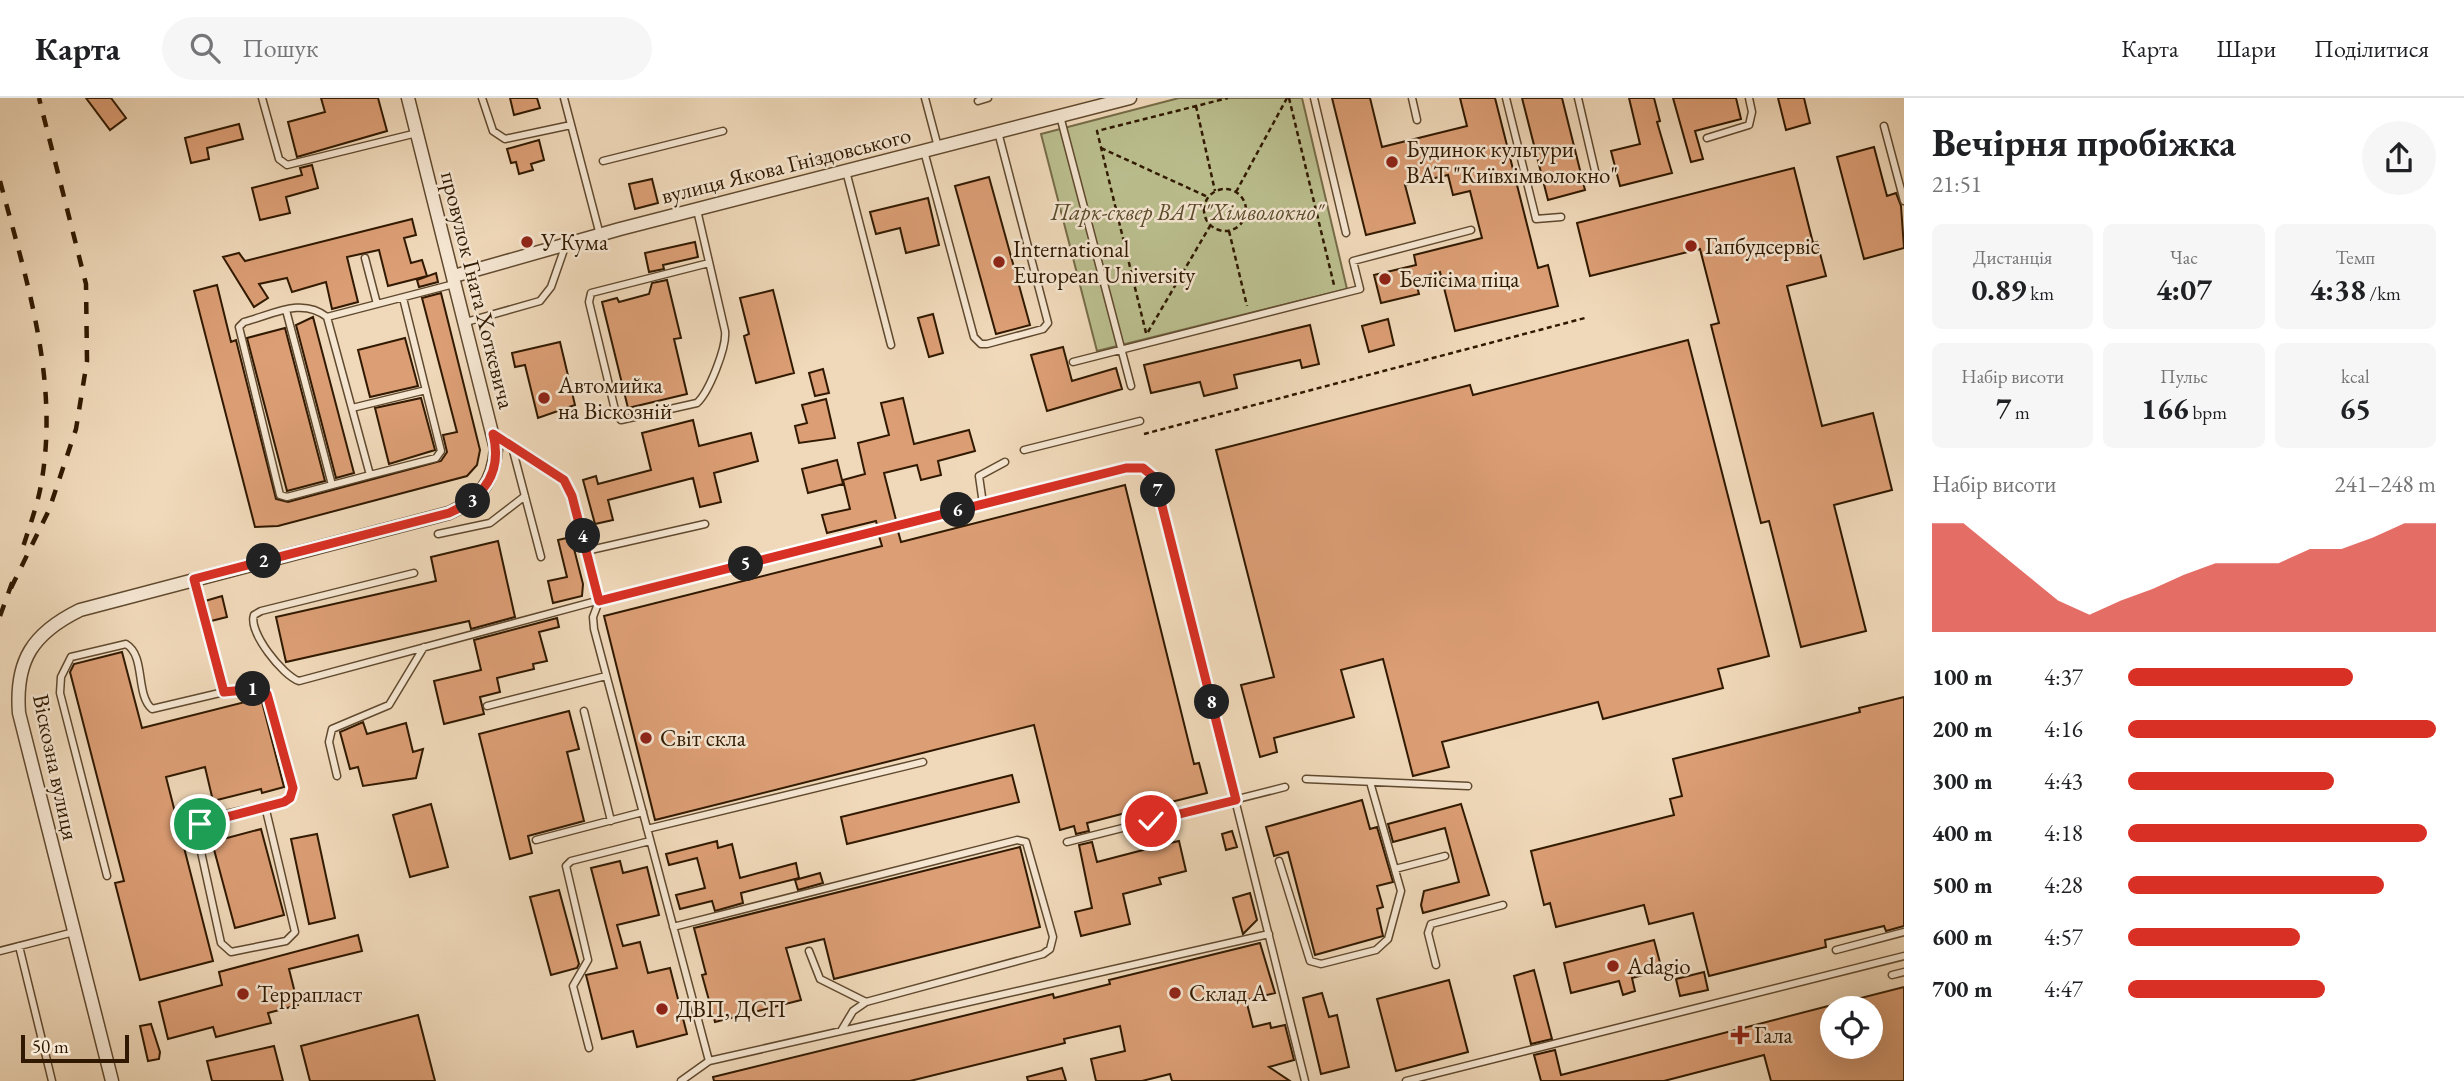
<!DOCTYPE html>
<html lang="uk">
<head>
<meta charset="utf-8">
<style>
  :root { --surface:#fff; --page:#f6f6f6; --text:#202124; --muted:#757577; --line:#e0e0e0; --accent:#d93025 }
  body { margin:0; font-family:"EB Garamond",serif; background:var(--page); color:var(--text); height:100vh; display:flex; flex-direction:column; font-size:26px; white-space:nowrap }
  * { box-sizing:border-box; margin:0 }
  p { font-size:23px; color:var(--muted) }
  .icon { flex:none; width:38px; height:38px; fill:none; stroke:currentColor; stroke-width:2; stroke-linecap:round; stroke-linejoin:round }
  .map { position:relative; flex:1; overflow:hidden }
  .side { display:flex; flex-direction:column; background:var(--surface); width:560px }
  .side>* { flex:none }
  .tools { position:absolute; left:1820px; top:898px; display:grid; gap:14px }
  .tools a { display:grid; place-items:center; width:63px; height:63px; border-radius:50%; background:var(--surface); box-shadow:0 7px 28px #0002; font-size:35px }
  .scale { position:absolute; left:21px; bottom:18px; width:108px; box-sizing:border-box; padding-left:7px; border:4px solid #301900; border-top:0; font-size:19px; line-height:24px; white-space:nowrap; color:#301900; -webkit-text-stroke:5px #f5e6d2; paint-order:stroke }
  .pin { position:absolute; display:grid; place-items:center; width:60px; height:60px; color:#fff; margin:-30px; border:4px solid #fff; border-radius:50%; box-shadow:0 2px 7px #0007 }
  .km { position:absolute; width:35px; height:35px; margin:-18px; border-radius:50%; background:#222; color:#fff; font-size:19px; line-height:35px; text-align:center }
  .round { display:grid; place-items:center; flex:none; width:74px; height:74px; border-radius:37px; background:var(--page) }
  .headline { display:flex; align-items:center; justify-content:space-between; height:119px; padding:0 28px }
  h1 { font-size:38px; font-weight:700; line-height:52px }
  .metrics { display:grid; grid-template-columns:repeat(3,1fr); gap:10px; height:119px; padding:7px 28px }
  .metrics div { display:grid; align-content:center; border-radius:10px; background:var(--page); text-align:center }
  .metrics b { font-size:30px; font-weight:700 }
  .metrics small { font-size:19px; font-weight:400 }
  .metrics p { font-size:19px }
  .chart { height:196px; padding:14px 28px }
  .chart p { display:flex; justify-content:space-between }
  .chart svg { width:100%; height:126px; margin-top:7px; fill:var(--accent); opacity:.7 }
  ul { padding:0 28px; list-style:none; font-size:23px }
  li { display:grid; grid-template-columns:112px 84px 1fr; align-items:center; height:52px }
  li i { height:18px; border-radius:9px; background:var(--accent) }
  header { display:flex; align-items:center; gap:42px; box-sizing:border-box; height:98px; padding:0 35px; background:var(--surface); border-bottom:2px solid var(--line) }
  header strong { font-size:33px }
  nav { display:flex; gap:38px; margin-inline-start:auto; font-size:24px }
  .search { width:490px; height:63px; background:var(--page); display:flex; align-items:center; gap:18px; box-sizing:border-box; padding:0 24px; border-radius:38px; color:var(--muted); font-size:26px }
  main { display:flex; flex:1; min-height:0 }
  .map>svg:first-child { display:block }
  .green { fill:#bbbf8f; stroke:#766c48; stroke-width:2 }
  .building { fill:#dc9e75; stroke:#301900; stroke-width:2 }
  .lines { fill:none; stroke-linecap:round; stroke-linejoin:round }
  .service-casing { stroke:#60492e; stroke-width:9 }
  .minor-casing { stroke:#60492e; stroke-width:15 }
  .path { stroke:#301900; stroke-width:2.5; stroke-dasharray:5 3.5; stroke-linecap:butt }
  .service { stroke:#f5e6d2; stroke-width:6 }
  .minor { stroke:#f5e6d2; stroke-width:12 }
  .rail { stroke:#301900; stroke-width:4.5; stroke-dasharray:12 12; stroke-linecap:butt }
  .route-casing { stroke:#fff; stroke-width:14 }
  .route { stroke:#d93025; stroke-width:9 }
  .poi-dot { fill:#8f2418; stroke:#f5e6d2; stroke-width:2.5 }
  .labels { text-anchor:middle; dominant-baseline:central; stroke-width:5; stroke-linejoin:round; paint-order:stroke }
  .poi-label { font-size:23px; fill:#301900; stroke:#f5e6d2; text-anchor:start }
  .street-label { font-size:23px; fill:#301900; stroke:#f5e6d2 }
  .park-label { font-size:23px; font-style:italic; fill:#5a4b2b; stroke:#f5e6d2 }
</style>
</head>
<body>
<header>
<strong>Карта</strong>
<div class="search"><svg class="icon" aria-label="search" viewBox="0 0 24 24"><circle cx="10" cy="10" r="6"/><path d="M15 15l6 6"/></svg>Пошук</div>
<nav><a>Карта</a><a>Шари</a><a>Поділитися</a></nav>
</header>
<main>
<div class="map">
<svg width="1904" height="983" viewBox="0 0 1904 983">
  <rect width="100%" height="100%" fill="#f0d9ba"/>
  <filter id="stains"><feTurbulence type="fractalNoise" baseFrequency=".00286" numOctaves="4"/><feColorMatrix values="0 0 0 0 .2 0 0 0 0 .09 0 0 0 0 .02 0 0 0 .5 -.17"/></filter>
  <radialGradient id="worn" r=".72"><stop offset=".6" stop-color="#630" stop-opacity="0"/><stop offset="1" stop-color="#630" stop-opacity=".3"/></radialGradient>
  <path class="green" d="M1179,0H1302L1347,191L1097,253L1041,36Z"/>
  <path class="building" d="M86,0H111L126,20L110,32Z
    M321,0H378L387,33L297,59L288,24L325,14Z
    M510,0H537L540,10L514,17Z
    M1332,0H1370L1382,49L1467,28L1460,0H1495L1538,170L1548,167L1558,208L1455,233L1440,174L1415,181L1419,196L1381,205L1374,177L1416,167L1414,157L1482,140L1470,93L1453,97L1448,77L1405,87L1415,125L1366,137Z
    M1522,0H1562L1585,92L1548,102Z
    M1629,0H1654L1660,23L1657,24L1672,75L1620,88L1611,53L1640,46Z
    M1673,0H1736L1741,21L1695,33L1703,61L1691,64Z
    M1778,0H1804L1810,25L1786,32Z
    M239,26L243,41L207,50L209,61L191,65L185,40Z
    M539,42L544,62L531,66L533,72L519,76L516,64L511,65L507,51Z
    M1874,49L1887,98L1896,95L1901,108L1904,150L1864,161L1837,59Z
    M312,67L318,90L286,99L290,115L260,122L252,90L302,77L300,70Z
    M1794,70L1813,145L1817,144L1826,178L1787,188L1822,328L1873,315L1892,392L1834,407L1866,533L1801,549L1769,423L1761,425L1711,227L1719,225L1700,151L1590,178L1577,125Z
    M989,79L1030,227L996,236L955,88Z
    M652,81L658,105L635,111L629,86Z
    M928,100L939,147L906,155L900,130L876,136L870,114Z
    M412,121L416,137L404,140L411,165L422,162L427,178L388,188L379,152L347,159L358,204L332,211L326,184L292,194L287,180L259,186L268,200L254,209L223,159L239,155L245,163Z
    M695,144L698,159L663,167L664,171L649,174L645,155Z
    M436,175L438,184L419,189L417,182Z
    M667,182L681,240L674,241L687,296L628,310L602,204L617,200L619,204L649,196L652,185Z
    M217,187L231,244L236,242L276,401L288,404L441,363L447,354L443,337L457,334L422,200L441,195L480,352L477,367L467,378L278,428L255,429L194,193Z
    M773,192L794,275L756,285L744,238L749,236L740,200Z
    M933,216L943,255L929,259L918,220Z
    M313,219L354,375L336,380L296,227Z
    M1388,221L1394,247L1369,254L1362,228Z
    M1310,227L1319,266L1302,270L1300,262L1234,277L1237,290L1204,298L1200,284L1151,295L1144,267Z
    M285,230L325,383L287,393L247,240Z
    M405,240L418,288L370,299L358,252Z
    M1688,242L1769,558L1718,571L1723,590L1603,621L1598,604L1442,644L1449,669L1413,678L1383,561L1341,572L1354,619L1274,640L1277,654L1260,659L1241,587L1274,579L1216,352L1470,287L1473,297Z
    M560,244L575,307L538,320L525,267L515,269L512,255Z
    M1063,249L1072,283L1116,270L1122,291L1047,313L1031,257Z
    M823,271L829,295L815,298L809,275Z
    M421,300L435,352L389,366L375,310Z
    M903,300L914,346L969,332L975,353L938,363L941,377L921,382L917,367L884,375L896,422L877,427L876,423L827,435L822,417L850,411L843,382L865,376L858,345L889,337L881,305Z
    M826,301L835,340L799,345L795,328L807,325L802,307Z
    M693,322L699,348L751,335L758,363L714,375L721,404L700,409L693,380L608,402L613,422L595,426L583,382L596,378L598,386L651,372L642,335Z
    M837,362L843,386L808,395L802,371Z
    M1125,387L1194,666L1199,665L1207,695L1151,709L1153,716L1139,720L1137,712L1087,725L1089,733L1076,736L1074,728L1060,732L1034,627L655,722L604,518L882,448L879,438L898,433L901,444Z
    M571,439L583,486L582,498L553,505L548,483L567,479L558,442Z
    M498,443L515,519L471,531L469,523L286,564L276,519L436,483L431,459Z
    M222,498L227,519L211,523L205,503Z
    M557,520L559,529L539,534L547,563L533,566L534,571L497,580L500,594L480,599L484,616L444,626L434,583L481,572L474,542Z
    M122,554L142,630L261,600L284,689L262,695L261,691L213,703L205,669L166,679L213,863L140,882L115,785L124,783L70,574L74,566Z
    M1904,599V828L1886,833L1884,828L1825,842L1826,849L1709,878L1693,815L1649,826L1644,807L1556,829L1550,805L1544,807L1531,753L1674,717L1670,701L1682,698L1673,661L1860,614L1859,610Z
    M569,613L579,651L567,654L584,723L528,738L532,755L510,761L479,636Z
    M363,624L367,636L406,625L413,654L423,651L416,680L363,688L358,669L350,671L340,634Z
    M1012,677L1019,704L847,746L841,719Z
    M1362,702L1370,731L1377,729L1393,784L1377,788L1383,809L1377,811L1383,838L1315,857L1288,754L1274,758L1266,729Z
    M431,706L448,769L410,779L393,717Z
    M1461,706L1489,797L1423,815L1421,807L1424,793L1459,784L1445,730L1393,744L1388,726Z
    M1156,727L1161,747L1179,743L1186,773L1159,780L1161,786L1123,796L1130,826L1081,838L1075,814L1092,810L1079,747L1092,744L1097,764L1147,751L1142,731Z
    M261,731L284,817L235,830L212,744Z
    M1232,733L1237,749L1226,752L1222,736Z
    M317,736L335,820L309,826L291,741Z
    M717,743L718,750L732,746L740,780L796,765L799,780L741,795L743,805L715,813L712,803L680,811L676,797L705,790L697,760L669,767L666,756Z
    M1020,749L1040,829L834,881L824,841L786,850L801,902L715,924L702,877L706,876L694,830Z
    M620,763L623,775L647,769L659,817L617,827L623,848L640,844L648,875L670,870L687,936L637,949L633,933L602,941L586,877L617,870L591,770Z
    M820,775L823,785L798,792L795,782Z
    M559,792L579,866L577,870L551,877L530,799Z
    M1250,795L1257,822L1243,836L1233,800Z
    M358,837L362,853L289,871L298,907L268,915L271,925L216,939L213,929L168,941L159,904L222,887L219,874Z
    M1654,842L1662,872L1632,880L1635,893L1623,897L1619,883L1571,895L1564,865Z
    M1260,845L1275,895L1246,902L1253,929L1270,925L1271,930L1285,927L1294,962L1269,969L1290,983H1172L1170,976L1142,983H1096L1091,961L1125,953L1120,928L1064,941L1065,945L910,983H714L713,979L1053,896L1054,900L1110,886L1109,882Z
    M1534,872L1552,941L1531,946L1514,878Z
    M1704,874L1708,892L1680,898L1676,881Z
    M1449,882L1468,954L1396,973L1377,901Z
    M1904,889V983H1771L1764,957L1664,983H1541L1534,957L1555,952L1561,977L1832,907V948H1871V910H1837V906Z
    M1322,895L1329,919L1337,917L1349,969L1321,976L1303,900Z
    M418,917L435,983H310L301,948Z
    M151,926L160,954L159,961L148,963L140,928Z
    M274,948L283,983H212L207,963Z
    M1062,970L1066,983H1028L1027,979Z"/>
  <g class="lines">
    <defs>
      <path id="service" d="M262,0L279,61L287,67L417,35
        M482,0L493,33L505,41L571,27
        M564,0L600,137
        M925,0L938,49
        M1314,0L1346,135
        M1412,0L1417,22
        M1506,0L1536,121L1561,119
        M1578,0L1596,77
        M978,3L988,0
        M1060,18L1131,288
        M1884,28L1904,103
        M1707,40L1749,27L1752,14L1749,0
        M924,53L974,239L981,246H987L1043,231L1048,225L998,34
        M603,63L723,33
        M846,73L891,247
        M697,112L725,233C727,249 709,294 697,305L621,322L616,316L589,204L591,195L709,165
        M365,160L377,206
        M286,212L332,387
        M327,219L454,186
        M466,224L540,203L551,189L566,146
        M1073,264L1360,191L1353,163L1471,132
        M352,310L426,292
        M494,337L564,381L572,398L599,503L593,519L594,531L709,963
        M512,349L541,459
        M1024,352L1140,323
        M370,377L287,399L280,397L239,229L244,224C274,216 302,199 327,219L370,377L436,360L441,353L403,200
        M983,406L979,378L1005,364
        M438,436L490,425L525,398
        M586,453L705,426
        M414,475L261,513L254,517C248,534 283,578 299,583L615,498L1126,370L1143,371L1155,380L1305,983
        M224,594L254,591L267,596L293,689L290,700C268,712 209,712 196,731L221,845L231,854L286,843L295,834L265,708
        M487,608L606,578
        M584,613L611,723
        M337,678L329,644L332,631L389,607L424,549
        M1306,681L1468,688
        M647,731L923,664
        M536,742L643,714
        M1067,744L1285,689
        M1279,763L1310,863L1321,866L1376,852L1388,841L1401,793L1370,684
        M1395,771L1445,758
        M107,778L60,595L61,579L71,559L126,546C146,558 135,596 152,611L224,594L194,483
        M673,829L1017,742L1026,744L1053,839L1050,851L1043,856L866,904L853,913L841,933
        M19,848L52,983
        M1836,852L1904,834
        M0,853L74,834
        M809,853L820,881L866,904
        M1436,867L1428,835L1431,826L1503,807
        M1892,877L1904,874
        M589,950L573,888L588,862L566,768L571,763L650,743
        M681,983L709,963L1269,836
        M1406,983L1904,858"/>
      <path id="minor" d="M454,178L620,131L1130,0
        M112,983L19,615C15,562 33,535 80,512L449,415C480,401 493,385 496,351L408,0"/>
    </defs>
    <use href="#service" class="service-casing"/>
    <use href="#minor" class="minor-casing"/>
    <path class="path" d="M1289,0L1334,187
      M1196,8L1215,93
      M1101,50L1208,99
      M1204 112a21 21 0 1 1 42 0a21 21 0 1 1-42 0Z
      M1236,94L1287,0
      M1229,133L1247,208
      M1148,234L1210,128
      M1146,235L1097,33L1228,0
      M1144,336L1585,220"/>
    <use href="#service" class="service"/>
    <use href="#minor" class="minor"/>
    <path class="rail" d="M0,83C27,184 61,287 40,392C36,411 29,430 23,449
      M11,490L49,412L76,331L87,263L86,186L39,0
      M0,518L13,482"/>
  </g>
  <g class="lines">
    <defs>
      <path id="route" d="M200,726L284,704L290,700L293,690L267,596L254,591L224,594L194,481L449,415C483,400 503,375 493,336L564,382L572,398L599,503L1126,370H1143L1155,380L1236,702L1151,723"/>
    </defs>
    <use href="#route" class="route-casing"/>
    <use href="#route" class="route"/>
  </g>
  <g class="poi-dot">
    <circle cx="1392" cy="64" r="7"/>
    <circle cx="527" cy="144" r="7"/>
    <circle cx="1691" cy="148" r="7"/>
    <circle cx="999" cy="164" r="7"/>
    <circle cx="1385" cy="181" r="7"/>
    <circle cx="544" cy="300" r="7"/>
    <circle cx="646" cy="640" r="7"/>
    <circle cx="1613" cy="868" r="7"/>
    <circle cx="1175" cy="895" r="7"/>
    <circle cx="243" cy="896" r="7"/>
    <circle cx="662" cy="911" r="7"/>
    <path d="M1736.5 926.5h7v7h7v7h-7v7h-7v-7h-7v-7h7z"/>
  </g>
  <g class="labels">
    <g class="poi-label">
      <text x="1406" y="51">Будинок культури<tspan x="1406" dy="26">ВАТ "Київхімволокно"</tspan></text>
      <text x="541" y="144">У Кума</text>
      <text x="1705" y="148">Гапбудсервіс</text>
      <text x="1013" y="151">International<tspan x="1013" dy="26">European University</tspan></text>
      <text x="1399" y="181">Белісіма піца</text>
      <text x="558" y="287">Автомийка<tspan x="558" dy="26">на Віскозній</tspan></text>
      <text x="660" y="640">Світ скла</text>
      <text x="1627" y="868">Adagio</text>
      <text x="1189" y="895">Склад A</text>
      <text x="257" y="896">Террапласт</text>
      <text x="676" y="911">ДВП, ДСП</text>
      <text x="1754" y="937">Гала</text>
    </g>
    <g class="street-label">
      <text transform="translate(786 67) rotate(-14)">вулиця Якова Гніздовського</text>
      <text transform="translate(478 192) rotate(76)">провулок Гната Хоткевича</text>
      <text transform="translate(56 669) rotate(78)">Віскозна вулиця</text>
    </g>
    <g class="park-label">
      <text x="1187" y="114">Парк-сквер ВАТ "Хімволокно"</text>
    </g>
  </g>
  <rect width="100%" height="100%" filter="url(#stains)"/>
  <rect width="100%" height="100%" fill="url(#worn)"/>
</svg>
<div class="tools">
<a><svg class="icon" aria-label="locate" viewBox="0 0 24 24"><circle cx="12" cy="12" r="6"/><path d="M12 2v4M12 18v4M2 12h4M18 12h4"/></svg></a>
</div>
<div class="scale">50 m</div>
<div class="pin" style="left:200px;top:726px;background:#1e9e55"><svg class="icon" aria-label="arrive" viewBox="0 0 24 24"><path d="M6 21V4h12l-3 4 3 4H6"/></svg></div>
<div class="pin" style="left:1151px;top:723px;background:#d93025"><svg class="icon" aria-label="check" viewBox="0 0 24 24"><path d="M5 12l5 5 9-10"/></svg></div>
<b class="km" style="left:253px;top:591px">1</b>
<b class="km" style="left:264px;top:463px">2</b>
<b class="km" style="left:473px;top:403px">3</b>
<b class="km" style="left:583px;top:438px">4</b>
<b class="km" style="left:746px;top:466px">5</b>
<b class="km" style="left:958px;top:412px">6</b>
<b class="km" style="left:1158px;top:392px">7</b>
<b class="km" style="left:1212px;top:604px">8</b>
</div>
<section class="side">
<div class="headline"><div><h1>Вечірня пробіжка</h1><p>21:51</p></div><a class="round"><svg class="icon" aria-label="share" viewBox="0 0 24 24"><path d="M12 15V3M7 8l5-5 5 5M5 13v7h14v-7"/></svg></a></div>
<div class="metrics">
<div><p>Дистанція</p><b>0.89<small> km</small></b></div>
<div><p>Час</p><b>4:07</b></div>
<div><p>Темп</p><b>4:38<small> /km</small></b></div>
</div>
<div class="metrics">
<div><p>Набір висоти</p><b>7<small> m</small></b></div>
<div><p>Пульс</p><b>166<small> bpm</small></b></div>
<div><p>kcal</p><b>65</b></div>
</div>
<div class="chart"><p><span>Набір висоти</span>241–248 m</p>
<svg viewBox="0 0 160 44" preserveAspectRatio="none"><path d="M0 44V6L10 6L20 15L30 24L40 33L50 38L60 33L70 29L80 24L90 20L100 20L110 20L120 15L130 15L140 11L150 6L160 6V44z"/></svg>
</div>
<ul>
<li><b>100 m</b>4:37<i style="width:73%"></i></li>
<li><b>200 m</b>4:16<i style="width:100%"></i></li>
<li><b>300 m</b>4:43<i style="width:67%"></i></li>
<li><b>400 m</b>4:18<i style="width:97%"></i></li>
<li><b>500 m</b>4:28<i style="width:83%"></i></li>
<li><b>600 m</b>4:57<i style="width:56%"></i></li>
<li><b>700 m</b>4:47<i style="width:64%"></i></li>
</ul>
</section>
</main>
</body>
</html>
